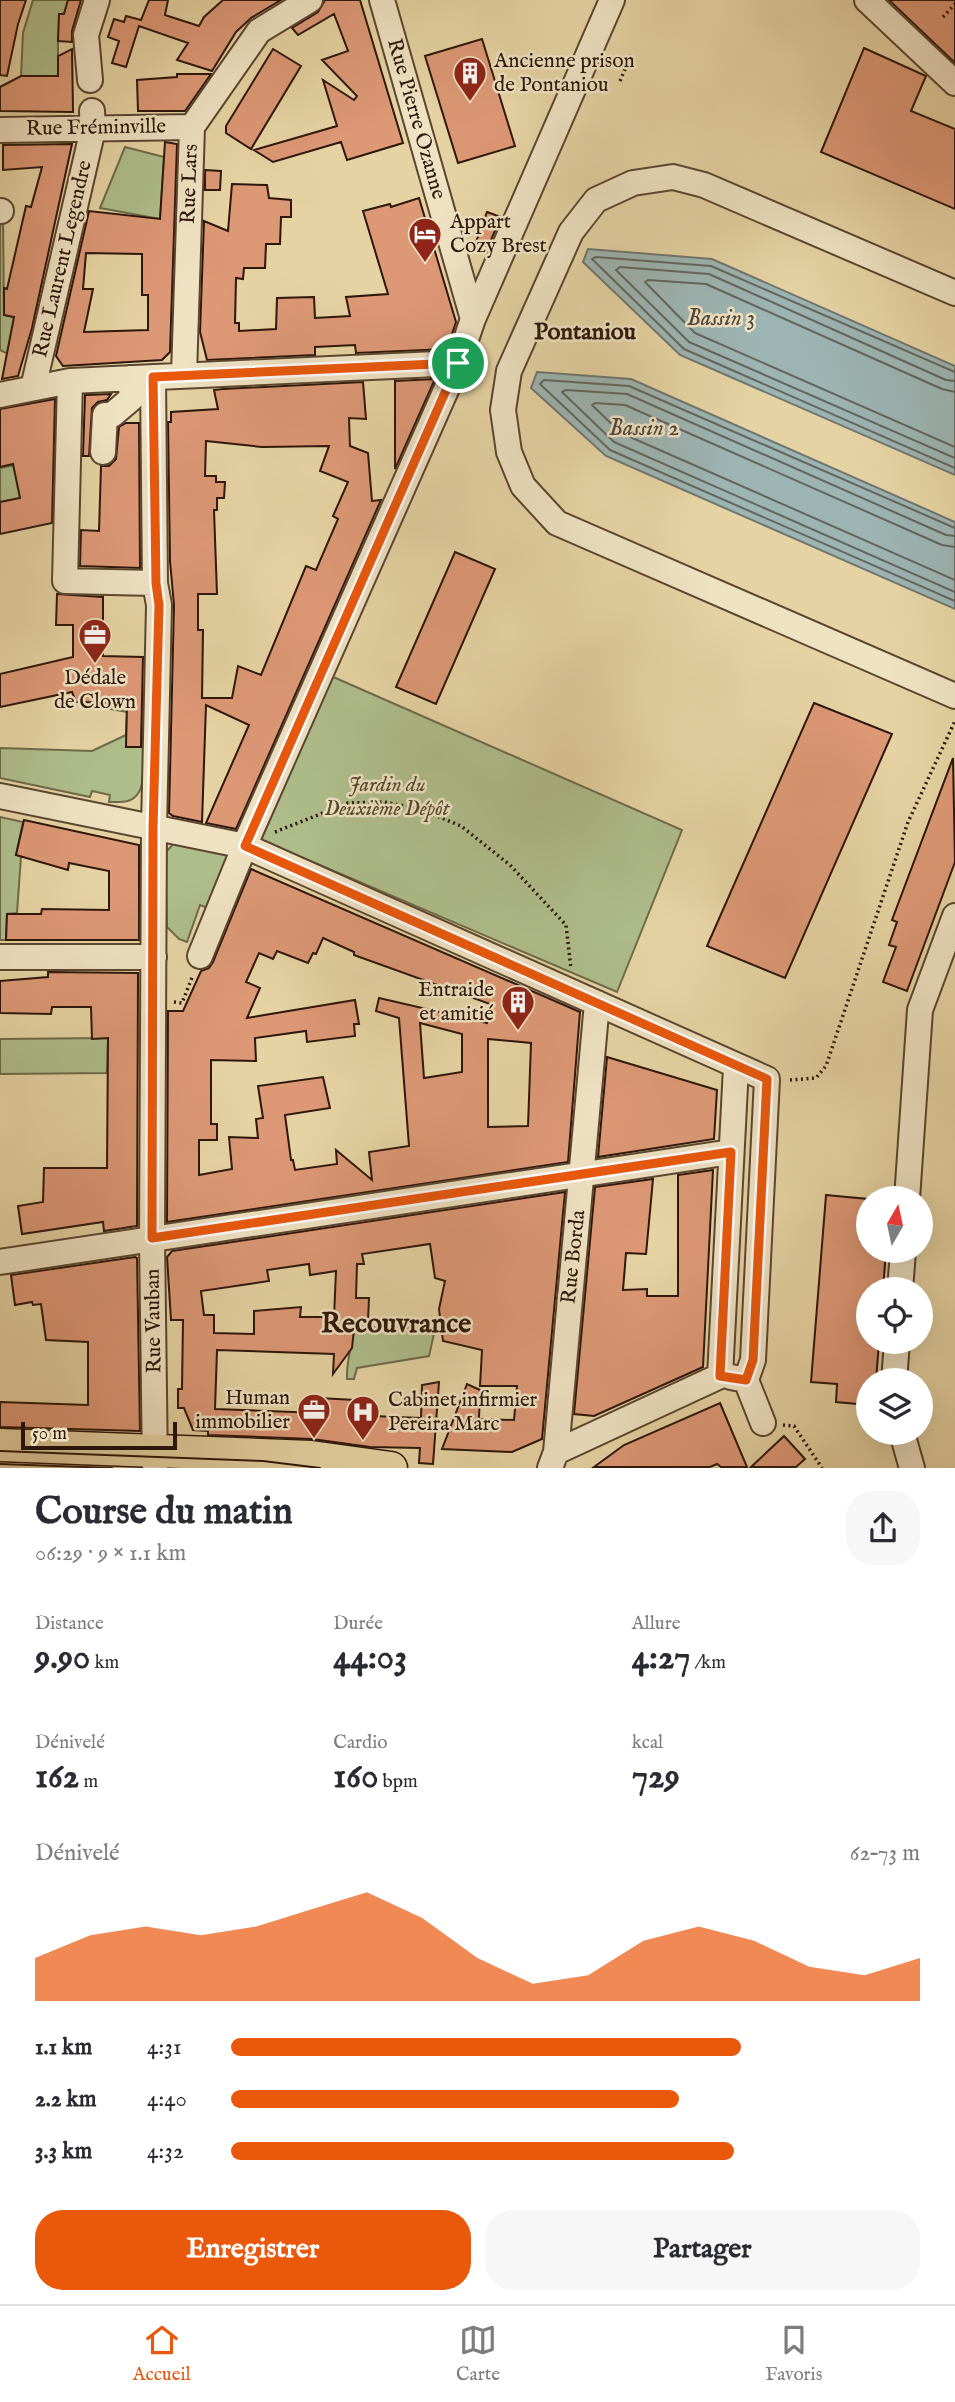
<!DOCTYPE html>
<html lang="fr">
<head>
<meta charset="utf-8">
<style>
  :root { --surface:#fff; --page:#f7f7f7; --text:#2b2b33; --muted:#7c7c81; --line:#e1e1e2; --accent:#ea580c }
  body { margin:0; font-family:"IM FELL English",serif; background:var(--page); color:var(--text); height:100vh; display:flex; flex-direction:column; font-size:26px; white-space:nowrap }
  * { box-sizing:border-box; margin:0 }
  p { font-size:23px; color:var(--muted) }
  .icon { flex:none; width:38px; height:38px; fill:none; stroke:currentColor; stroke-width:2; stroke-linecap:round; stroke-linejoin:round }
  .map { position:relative; height:1468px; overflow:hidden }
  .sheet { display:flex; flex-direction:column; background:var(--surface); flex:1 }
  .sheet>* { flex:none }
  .needle { width:46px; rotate:9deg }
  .tools { position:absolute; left:856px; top:1186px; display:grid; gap:14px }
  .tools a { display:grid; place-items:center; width:77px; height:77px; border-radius:50%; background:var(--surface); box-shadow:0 7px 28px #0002; font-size:35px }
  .scale { position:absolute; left:21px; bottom:18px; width:156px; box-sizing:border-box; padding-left:7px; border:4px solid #2d160a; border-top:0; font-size:19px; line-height:24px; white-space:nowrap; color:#2d160a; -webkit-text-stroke:5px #efe2c3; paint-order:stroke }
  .pin { position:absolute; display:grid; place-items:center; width:60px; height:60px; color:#fff; margin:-30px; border:4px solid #fff; border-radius:50%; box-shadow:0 2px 7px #0007 }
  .round { display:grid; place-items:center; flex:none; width:74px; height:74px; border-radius:28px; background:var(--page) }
  .headline { display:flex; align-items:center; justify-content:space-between; height:119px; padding:0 35px }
  h1 { font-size:38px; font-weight:700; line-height:52px }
  .figures { display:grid; grid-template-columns:repeat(3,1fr); gap:10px; height:119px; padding:7px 35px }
  .figures div { display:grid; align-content:center }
  .figures b { font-size:35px; font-weight:700 }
  .figures small { font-size:19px; font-weight:400 }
  .figures p { font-size:19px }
  .chart { height:196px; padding:14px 35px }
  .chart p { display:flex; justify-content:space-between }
  .chart svg { width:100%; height:126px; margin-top:7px; fill:var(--accent); opacity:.7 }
  .cta { display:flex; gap:14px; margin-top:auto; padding:14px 35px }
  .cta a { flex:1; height:80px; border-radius:28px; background:var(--accent); color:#fff; font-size:28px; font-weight:700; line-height:80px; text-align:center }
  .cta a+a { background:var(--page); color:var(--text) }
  ul { padding:0 35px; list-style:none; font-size:23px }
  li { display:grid; grid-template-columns:112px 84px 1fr; align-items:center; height:52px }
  li i { height:18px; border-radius:9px; background:var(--accent) }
  .tab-bar { display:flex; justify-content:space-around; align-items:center; height:98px; border-top:2px solid var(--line); background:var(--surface); font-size:19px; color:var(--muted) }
  .tab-bar a { display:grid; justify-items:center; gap:4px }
  .tab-bar .active { color:var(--accent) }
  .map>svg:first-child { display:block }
  .green { fill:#aebe8b; stroke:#6e6a4a; stroke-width:2 }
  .water { fill:#9cb4b2; stroke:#70756f; stroke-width:2 }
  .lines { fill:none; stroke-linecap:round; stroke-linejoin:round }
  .shore { stroke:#64655e; stroke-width:2 }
  .building { fill:#dd9876; stroke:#2d160a; stroke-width:2; fill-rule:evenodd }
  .minor-casing { stroke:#5b4530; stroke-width:28 }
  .major-casing { stroke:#2d160a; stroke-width:35 }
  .path { stroke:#2d160a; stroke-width:3.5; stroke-dasharray:2 3.5; stroke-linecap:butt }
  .minor { stroke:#efe2c3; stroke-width:24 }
  .major { stroke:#e6d3a3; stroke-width:32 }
  .tram { stroke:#2d160a; stroke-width:2 }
  .route-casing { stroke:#fff; stroke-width:14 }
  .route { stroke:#ea580c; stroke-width:9 }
  .labels { text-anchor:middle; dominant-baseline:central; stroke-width:5; stroke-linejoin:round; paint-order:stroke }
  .poi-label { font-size:21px; fill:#2d160a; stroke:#efe2c3; text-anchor:start }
  .street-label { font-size:21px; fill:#2d160a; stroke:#efe2c3 }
  .park-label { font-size:21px; font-style:italic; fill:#544831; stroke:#efe2c3 }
  .water-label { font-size:23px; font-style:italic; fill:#4e453c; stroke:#efe2c3 }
  .quarter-label { font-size:24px; font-weight:bold; fill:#2d160a; stroke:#efe2c3 }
  .district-label { font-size:28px; font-weight:bold; fill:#2d160a; stroke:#efe2c3 }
</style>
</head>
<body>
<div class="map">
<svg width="955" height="1468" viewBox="0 0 955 1468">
  <rect width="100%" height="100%" fill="#e6d3a3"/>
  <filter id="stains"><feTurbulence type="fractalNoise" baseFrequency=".00286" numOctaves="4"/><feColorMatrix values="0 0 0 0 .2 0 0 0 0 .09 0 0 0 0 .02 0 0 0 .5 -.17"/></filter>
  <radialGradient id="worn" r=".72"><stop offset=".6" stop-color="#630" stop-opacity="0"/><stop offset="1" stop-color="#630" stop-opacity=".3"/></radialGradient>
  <path class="green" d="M33,0H68L58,35V76H21L23,33Z
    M125,147L164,157L160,219L100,208Z
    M0,217H3L4,315L24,320L8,354L0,350Z
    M62,456L61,466L32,472L19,493L20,498L0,502V468Z
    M331,676L682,830L617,992L259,839Z
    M106,702L142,703C142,721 147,780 139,792C132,804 120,802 109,802L110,795L92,791L90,797L0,778V748L92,751L126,735L127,712L105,708Z
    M0,817L23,822L16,855L21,856L17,913L7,914L6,940H0Z
    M175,842L233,853L211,909L200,905L187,942L179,939L167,927L165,853Z
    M108,1038L107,1073L0,1074V1039Z
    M355,1320L368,1321V1327L435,1329L429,1356L357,1368L354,1379H347C346,1357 354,1342 355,1320Z"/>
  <path class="water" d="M588,249L712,259L955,366V475L680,355L583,262Z
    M537,372L631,379L955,522V609L606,456L531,388Z"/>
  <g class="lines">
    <path class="shore" d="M955,372L711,266L596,257L592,259L684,349L955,468
      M955,381L946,380L709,274L620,267L616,270L689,342L955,458
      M955,392L942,389L706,284L648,280L645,282L695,333L955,447
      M955,528L629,386L544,380L540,384L610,450L955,601
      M955,536L946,535L627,394L566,390L562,392L614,442L955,592
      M955,547L942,545L625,405L595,403L592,405L621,433L955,580"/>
  </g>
  <path class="building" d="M0,0H26L18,24L7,76L0,75Z
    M68,0H81L72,31V42L58,41L59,14H64Z
    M149,0H168L165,15L199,26L204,17L223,0H281L251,18L236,32L212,71L177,60L188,43L139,26L126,67L112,63L119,41L108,37L114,19L124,22L126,16L141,20Z
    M325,0H360L403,143L347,160L341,142L273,162L254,150L337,126L323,80L354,100L357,96L322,60L348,51L334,14L298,35L292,28L318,12Z
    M889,0H955V63Z
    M482,39L515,146L458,163L425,56Z
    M864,48L926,76L911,111L955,129V209L821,152Z
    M72,49L73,112L0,111V87L21,76H58V56Z
    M273,49L301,66L251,149L226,133V126Z
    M177,74H211L185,111H138L137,80L177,77Z
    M165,142L177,144L170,352L162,360L63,366L56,356L89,211L160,219ZM86,253L142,254V295H148V330L84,332L93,289H83Z
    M72,144L32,328L18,376L2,379L14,317L4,315V288L7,289L26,206L31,207L42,167L3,170V145Z
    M205,170L221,171L220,190H205Z
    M232,184L267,185L269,198L291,200V217H281L280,244H266L265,268H244L243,279L236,278L235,323H239V331L276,329L277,298L314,297L315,318L350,316L346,297L388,294L363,211L390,204L391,207L419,198L456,322L447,349L356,353L355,345L315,347V355L207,360L200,332L204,221L228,231Z
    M487,212L501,217L488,247L476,242Z
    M435,379L395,469V381Z
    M363,382L366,419L349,418L350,446L368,453L372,501L381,500L236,829L206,823L249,725L206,705L202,822L173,816L169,813L174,605L170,561L168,422H171V412L218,409L214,390L223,389ZM206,441L262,447L329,446L320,471L348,482L333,516L338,519L316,570L306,566L261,675L238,666L232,698H202L203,630H198V594H217L214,510H217V498H224L225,482H216V476H205Z
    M111,394L107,400L98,402L92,408L89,456H83L85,395Z
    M55,399L52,523L0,534V502L20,498L13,464L0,467V409Z
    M126,423H139L140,568L80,566L81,530L99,531L101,466H109L116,459L119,427Z
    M455,552L495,569L436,704L396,687Z
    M57,594L103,597V656L143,657L141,747H126L127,703L76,702L72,692L0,707V674L73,657V625H56Z
    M814,703L892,734L785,978L707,946Z
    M953,758L955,862L907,991L883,982L896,947L889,945L897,922L892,920Z
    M24,820L139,845V940H6L7,914H41L42,909L109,910V871L69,863L68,870L16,855Z
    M251,869L580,1012L568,1162L167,1222L168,1011H183L201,971L209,968L213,962ZM323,938L354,952V955L493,1005L487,1023L379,998L376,1011L399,1018L409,1146L369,1152L372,1180L336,1150L337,1164L295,1170L293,1160H291L285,1115L330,1108L323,1077L258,1086L263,1118L256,1119L258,1138L229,1137L232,1169L199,1175V1140H217V1124H211V1060L256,1061L255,1038L306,1031L307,1042L355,1036L354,1024H359L355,1000L247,1018L260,988L246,982L259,953L273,959L277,951L308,963L313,953L316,954ZM420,1023L462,1034V1072L424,1078ZM488,1039L531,1043L528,1126L488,1127Z
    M48,972L138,973L137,1226L104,1231L103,1222L22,1234L18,1206L43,1202L44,1168H107L108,1038L92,1039L91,1007H52L51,1014L0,1013V981L48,977Z
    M607,1057L717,1090L714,1139L598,1157Z
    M713,1170L703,1367L594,1416L574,1414L595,1187L653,1179L646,1254L626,1253L623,1290L647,1289V1296H678V1175Z
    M565,1192L542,1439L512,1452L442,1449L467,1384L480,1390L479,1419L514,1420L517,1386H480L482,1350L443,1341L439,1309L445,1281L435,1278L430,1244L362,1254L364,1264H357L356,1298H369L368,1321L355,1320L352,1348L333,1374L334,1354L217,1350L215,1409L319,1413V1398L373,1401V1416L421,1418L422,1385L439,1382L433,1464L419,1463L420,1448L370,1447L312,1439L208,1435V1431L193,1430L184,1408H178V1389H182L183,1320H171L167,1257L172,1251ZM309,1264L310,1275L336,1271L334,1317H300L301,1307L254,1311V1334L214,1333V1315H204L201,1291L269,1281L267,1270Z
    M826,1195L868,1199V1251H886L883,1290H868V1342H879L876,1381H868V1405L836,1402L837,1384L811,1382Z
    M135,1257L137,1258L140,1431L0,1427V1402L88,1405V1342L46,1340L41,1304L33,1305L32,1302L15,1305L11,1275Z
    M720,1403L747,1467H721L717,1464L710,1467H594L624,1445Z
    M784,1436L805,1459L796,1467H751Z"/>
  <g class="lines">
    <defs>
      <path id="minor" d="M382,0L473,319
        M867,0L955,83
        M90,80L86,35L97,0
        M0,130L192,127
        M0,211H1
        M955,293L704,185L673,177L633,183L596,200L571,232L509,371L503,410L509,452L523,486L557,523L955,696
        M184,375L192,127L259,31L310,0
        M153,377L155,583L159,605L154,828L152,1238L155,1468
        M70,381L65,581L155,583
        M33,388L93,129L92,111
        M0,395L70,381L458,363
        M103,452L105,415H112L132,398L130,378
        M0,796L245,846L767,1079L753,1360L746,1380
        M200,956L250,833L458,363L473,319L612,0
        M0,957H154
        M907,1199L920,1010L955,916
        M0,1262L731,1152
        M900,1290L903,1251
        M720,1376L736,1067
        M731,1377L746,1380L763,1423
        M894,1381L897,1342
        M902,1433L912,1468
        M556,1452L720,1376
        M550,1468L556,1452L597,1003"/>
      <path id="major" d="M0,1445L311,1457L391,1468"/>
    </defs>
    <use href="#minor" class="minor-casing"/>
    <use href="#major" class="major-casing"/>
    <path class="path" d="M943,17L955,4
      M620,81L631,55
      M275,832L348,803L384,802L420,809L461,826L510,865L566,925L571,969
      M174,1002L182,1003L193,975
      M790,1080L816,1078L826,1066L908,822L955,721
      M783,1425L794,1426L822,1468"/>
    <use href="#minor" class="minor"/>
    <use href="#major" class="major"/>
    <path class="tram" d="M0,1451L263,1461L320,1468
      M0,1464L112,1468"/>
  </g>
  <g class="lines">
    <defs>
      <path id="route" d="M458,363L245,846L767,1079L753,1360L746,1380L720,1376L731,1152L152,1238L153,828L159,605L156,583L153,377Z"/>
    </defs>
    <use href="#route" class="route-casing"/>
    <use href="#route" class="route"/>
  </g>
  <defs>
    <symbol id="building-pin" viewBox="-11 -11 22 30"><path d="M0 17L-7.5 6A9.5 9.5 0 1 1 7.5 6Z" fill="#8f2418" stroke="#efe2c3"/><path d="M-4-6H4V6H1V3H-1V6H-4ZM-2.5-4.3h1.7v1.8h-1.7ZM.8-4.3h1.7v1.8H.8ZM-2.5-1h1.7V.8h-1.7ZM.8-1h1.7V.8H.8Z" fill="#fff"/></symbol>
    <symbol id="hotel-pin" viewBox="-11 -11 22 30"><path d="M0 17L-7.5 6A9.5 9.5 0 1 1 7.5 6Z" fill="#8f2418" stroke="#efe2c3"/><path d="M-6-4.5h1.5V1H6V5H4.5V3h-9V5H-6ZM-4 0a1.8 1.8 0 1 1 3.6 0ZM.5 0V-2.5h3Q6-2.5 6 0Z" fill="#fff"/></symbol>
    <symbol id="office-pin" viewBox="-11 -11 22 30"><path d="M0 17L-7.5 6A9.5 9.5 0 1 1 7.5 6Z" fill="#8f2418" stroke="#efe2c3"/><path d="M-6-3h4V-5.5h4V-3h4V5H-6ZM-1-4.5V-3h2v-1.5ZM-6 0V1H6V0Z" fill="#fff"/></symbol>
    <symbol id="hospital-pin" viewBox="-11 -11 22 30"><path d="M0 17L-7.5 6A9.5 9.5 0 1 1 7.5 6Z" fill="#8f2418" stroke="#efe2c3"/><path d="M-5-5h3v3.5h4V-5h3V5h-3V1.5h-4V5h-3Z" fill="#fff"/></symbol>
  </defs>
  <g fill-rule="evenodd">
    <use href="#building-pin" x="451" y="54" width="38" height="52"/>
    <use href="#hotel-pin" x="406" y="215" width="38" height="52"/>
    <use href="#office-pin" x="76" y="616" width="38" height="52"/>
    <use href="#building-pin" x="499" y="983" width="38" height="52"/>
    <use href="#office-pin" x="295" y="1391" width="38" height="52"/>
    <use href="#hospital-pin" x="344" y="1393" width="38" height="52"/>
  </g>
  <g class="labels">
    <g class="poi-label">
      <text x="494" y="61">Ancienne prison<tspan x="494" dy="24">de Pontaniou</tspan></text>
      <text x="450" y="222">Appart<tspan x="450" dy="24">Cozy Brest</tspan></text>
      <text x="95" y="678" text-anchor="middle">Dédale<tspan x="95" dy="24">de Clown</tspan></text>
      <text x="494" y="990" text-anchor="end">Entraide<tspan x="494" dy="24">et amitié</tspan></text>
      <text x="290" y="1398" text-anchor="end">Human<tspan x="290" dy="24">immobilier</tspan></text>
      <text x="388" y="1400">Cabinet infirmier<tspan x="388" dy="24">Pereira Marc</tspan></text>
    </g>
    <g class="street-label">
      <text transform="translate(416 119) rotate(74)">Rue Pierre Ozanne</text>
      <text transform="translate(96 128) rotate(-1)">Rue Fréminville</text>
      <text transform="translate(190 184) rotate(-88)">Rue Lars</text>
      <text transform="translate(63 259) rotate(-77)">Rue Laurent Legendre</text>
      <text transform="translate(574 1257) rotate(-84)">Rue Borda</text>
      <text transform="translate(154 1321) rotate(-91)">Rue Vauban</text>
    </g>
    <g class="park-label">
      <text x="387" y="785">Jardin du<tspan x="387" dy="24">Deuxième Dépôt</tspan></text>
    </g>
    <g class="water-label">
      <text x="721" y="318">Bassin 3</text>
      <text x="644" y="428">Bassin 2</text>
    </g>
    <g class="quarter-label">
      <text x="585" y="332">Pontaniou</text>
    </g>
    <g class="district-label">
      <text x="396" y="1324">Recouvrance</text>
    </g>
  </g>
  <rect width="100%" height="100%" filter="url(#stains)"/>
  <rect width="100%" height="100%" fill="url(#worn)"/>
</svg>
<div class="tools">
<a><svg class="needle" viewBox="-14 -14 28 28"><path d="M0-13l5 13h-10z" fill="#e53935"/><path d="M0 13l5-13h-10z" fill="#7c7c81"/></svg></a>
<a><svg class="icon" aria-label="locate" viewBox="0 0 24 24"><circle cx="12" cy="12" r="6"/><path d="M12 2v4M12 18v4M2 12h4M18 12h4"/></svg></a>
<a><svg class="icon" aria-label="layers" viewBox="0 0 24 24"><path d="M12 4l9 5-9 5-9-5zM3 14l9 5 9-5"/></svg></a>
</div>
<div class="scale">50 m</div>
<div class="pin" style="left:458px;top:363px;background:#1e9e55"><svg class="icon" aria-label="arrive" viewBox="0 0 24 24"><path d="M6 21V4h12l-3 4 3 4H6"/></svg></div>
</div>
<section class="sheet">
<div class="headline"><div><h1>Course du matin</h1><p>06:29 · 9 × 1.1 km</p></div><a class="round"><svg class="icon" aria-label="share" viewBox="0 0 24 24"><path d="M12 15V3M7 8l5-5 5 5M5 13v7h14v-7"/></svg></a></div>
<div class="figures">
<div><p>Distance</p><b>9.90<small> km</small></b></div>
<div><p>Durée</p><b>44:03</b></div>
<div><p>Allure</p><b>4:27<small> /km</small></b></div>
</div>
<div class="figures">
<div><p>Dénivelé</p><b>162<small> m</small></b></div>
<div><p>Cardio</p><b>160<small> bpm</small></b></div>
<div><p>kcal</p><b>729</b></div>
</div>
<div class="chart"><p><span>Dénivelé</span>62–73 m</p>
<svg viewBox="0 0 160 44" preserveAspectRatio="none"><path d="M0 44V29L10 21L20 18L30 21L40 18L50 12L60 6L70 15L80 29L90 38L100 35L110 23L120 18L130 23L140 32L150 35L160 29V44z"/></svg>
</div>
<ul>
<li><b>1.1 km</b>4:31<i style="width:74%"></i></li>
<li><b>2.2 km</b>4:40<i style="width:65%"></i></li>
<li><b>3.3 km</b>4:32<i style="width:73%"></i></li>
</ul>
<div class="cta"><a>Enregistrer</a><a>Partager</a></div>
</section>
<nav class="tab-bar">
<a class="active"><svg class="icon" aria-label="home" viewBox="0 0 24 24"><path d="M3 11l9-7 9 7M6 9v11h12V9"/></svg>Accueil</a>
<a><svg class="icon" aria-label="map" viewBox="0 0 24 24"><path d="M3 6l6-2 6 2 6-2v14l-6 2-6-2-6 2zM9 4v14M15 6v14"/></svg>Carte</a>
<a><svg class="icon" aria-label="saved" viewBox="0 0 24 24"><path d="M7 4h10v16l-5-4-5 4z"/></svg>Favoris</a>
</nav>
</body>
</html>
